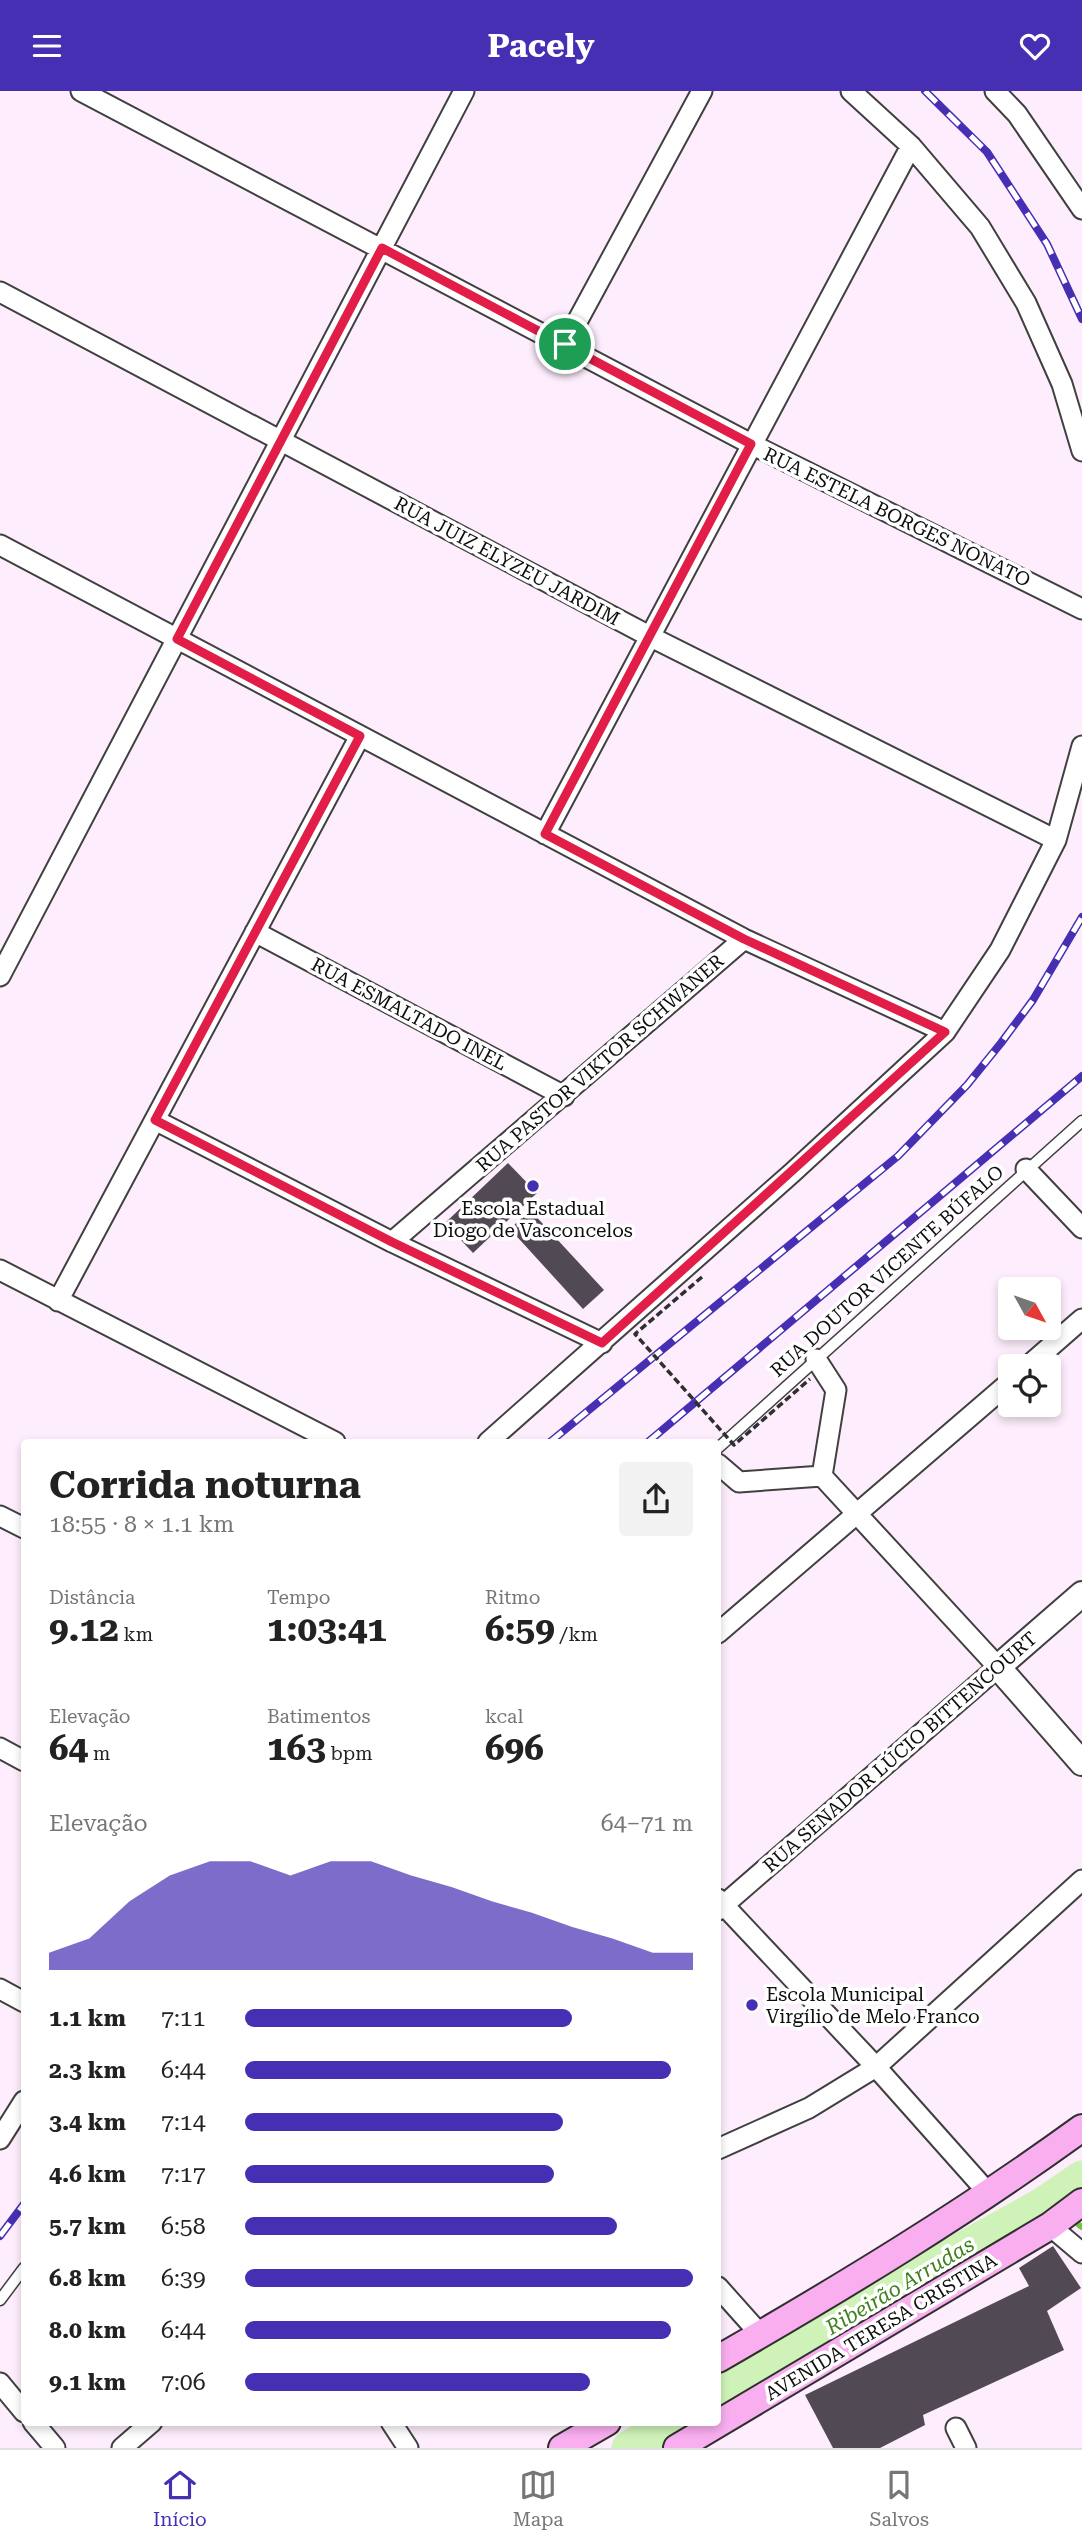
<!DOCTYPE html>
<html lang="pt">
<head>
<meta charset="utf-8">
<style>
  :root { --surface:#fff; --page:#f2f2f2; --text:#222; --muted:#767676; --line:#e0e0e0; --accent:#472fb4 }
  body { margin:0; font-family:"Roboto Serif",serif; background:var(--page); color:var(--text); height:100vh; display:flex; flex-direction:column; font-size:26px; white-space:nowrap }
  * { box-sizing:border-box; margin:0 }
  p { font-size:23px; color:var(--muted) }
  .icon { flex:none; width:38px; height:38px; fill:none; stroke:currentColor; stroke-width:2; stroke-linecap:round; stroke-linejoin:round }
  .map { position:relative; flex:1; overflow:hidden }
  .drawer { position:absolute; left:21px; top:1348px; width:700px; height:987px; display:flex; flex-direction:column; background:var(--surface); border-radius:7px; box-shadow:0 4px 10px #0003 }
  .drawer>* { flex:none }
  .needle { width:46px; rotate:130deg }
  .fabs { position:absolute; left:998px; top:1186px; display:grid; gap:14px }
  .fabs a { display:grid; place-items:center; width:63px; height:63px; border-radius:7px; background:var(--surface); box-shadow:0 4px 10px #0003; font-size:35px }
  .pin { position:absolute; display:grid; place-items:center; width:60px; height:60px; color:#fff; margin:-30px; border:4px solid #fff; border-radius:50%; box-shadow:0 2px 7px #0007 }
  .round { display:grid; place-items:center; flex:none; width:74px; height:74px; border-radius:7px; background:var(--page) }
  .headline { display:flex; align-items:center; justify-content:space-between; height:119px; padding:0 28px }
  h1 { font-size:38px; font-weight:700; line-height:52px }
  .figures { display:grid; grid-template-columns:repeat(3,1fr); gap:10px; height:119px; padding:7px 28px }
  .figures div { display:grid; align-content:center }
  .figures b { font-size:35px; font-weight:700 }
  .figures small { font-size:19px; font-weight:400 }
  .figures p { font-size:19px }
  .chart { height:196px; padding:14px 28px }
  .chart p { display:flex; justify-content:space-between }
  .chart svg { width:100%; height:126px; margin-top:7px; fill:var(--accent); opacity:.7 }
  ul { padding:0 28px; list-style:none; font-size:23px }
  li { display:grid; grid-template-columns:112px 84px 1fr; align-items:center; height:52px }
  li i { height:18px; border-radius:9px; background:var(--accent) }
  header { display:flex; justify-content:space-between; align-items:center; height:91px; padding:0 28px; background:var(--accent); color:#fff; font-size:32px; font-weight:700 }
  .menu { display:flex; justify-content:space-around; align-items:center; height:98px; border-top:2px solid var(--line); background:var(--surface); font-size:19px; color:var(--muted) }
  .menu a { display:grid; justify-items:center; gap:4px }
  .menu .current { color:var(--accent) }
  .map>svg:first-child { display:block }
  .lines { fill:none; stroke-linecap:round; stroke-linejoin:round }
  .stream { stroke:#72c443; stroke-width:6 }
  .river { stroke:#cef2b7; stroke-width:35 }
  .building { fill:#514a55 }
  .service-casing { stroke:#404040; stroke-width:13 }
  .minor-casing { stroke:#404040; stroke-width:23 }
  .tertiary-casing { stroke:#404040; stroke-width:28 }
  .secondary-casing { stroke:#2f2f2f; stroke-width:30 }
  .service { stroke:#fff; stroke-width:10 }
  .minor { stroke:#fff; stroke-width:19 }
  .tertiary { stroke:#fff; stroke-width:24 }
  .secondary { stroke:#f9aef0; stroke-width:26 }
  .rail-casing { stroke:#472fb4; stroke-width:8 }
  .rail { stroke:#fff; stroke-width:5; stroke-dasharray:16; stroke-linecap:butt }
  .path-bridge { stroke:#2f2f2f; stroke-width:3.5; stroke-dasharray:7 3.5; stroke-linecap:butt }
  .route-casing { stroke:#fff; stroke-width:14 }
  .route { stroke:#e11d48; stroke-width:9 }
  .poi-dot { fill:#472fb4; stroke:#fff; stroke-width:2.5 }
  .labels { text-anchor:middle; dominant-baseline:central; stroke-width:7; stroke-linejoin:round; paint-order:stroke }
  .street-label { font-size:19px; fill:#0d0d0d; stroke:#fff }
  .poi-label { font-size:19px; fill:#0d0d0d; stroke:#fff }
  .water-label { font-size:21px; font-style:italic; fill:#3f821d; stroke:#fff }
</style>
</head>
<body>
<header><svg class="icon" aria-label="menu" viewBox="0 0 24 24"><path d="M4 6h16M4 12h16M4 18h16"/></svg>Pacely<svg class="icon" aria-label="heart" viewBox="0 0 24 24"><path d="M12 20l-8-8c-3-5 5-10 8-4 3-6 11-1 8 4z"/></svg></header>
<div class="map">
<svg width="1082" height="2357" viewBox="0 0 1082 2357">
  <rect width="100%" height="100%" fill="#feeefd"/>
  <g class="lines">
    <path class="stream" d="M1044,2113L1056,2123
      M1079,2134L1082,2136"/>
    <path class="river" d="M718,2303L882,2203L1044,2113L1082,2087
      M629,2357L672,2331"/>
  </g>
  <path class="building" d="M508,1072L537,1102L473,1162L445,1132Z
    M530,1119L604,1199L583,1218L510,1138Z
    M1053,2155L1081,2197L1047,2220L1064,2259L923,2324L925,2334L880,2357H833L805,2304L1029,2195L1019,2177Z"/>
  <g class="lines">
    <defs>
      <path id="service" d="M718,1357L1082,1030
        M0,2209L24,2177"/>
      <path id="minor" d="M81,0L751,353L1082,518
        M851,0L911,55L980,136L1026,212L1062,293L1082,360
        M995,0L1017,23L1082,118
        M0,201L651,546L1056,749
        M565,253L702,0
        M0,454L744,848L945,941
        M545,743L911,55
        M255,841L564,1005
        M0,885L464,0
        M155,1029L392,1151L602,1252
        M1026,1078L1082,1137
        M392,1151L744,848
        M0,1179L335,1351
        M58,1210L360,645
        M816,1268L836,1299L822,1385
        M1027,1276L1082,1228
        M488,1351L792,1082L945,941L1000,859L1056,749L1082,655
        M718,1373L739,1391L822,1385
        M0,1425L24,1437
        M718,1542L1010,1291
        M0,1657L24,1670
        M718,1808L876,1976L990,2104
        M718,1819L998,1576L822,1385
        M0,1898L24,1911
        M0,2048L24,2010
        M718,2058L809,2017L876,1976L1082,1789
        M1050,2135L1082,2162
        M718,2196L760,2243
        M0,2292L24,2321
        M33,2331L55,2357
        M391,2331L408,2357
        M956,2337L966,2357
        M122,2357L152,2331"/>
      <path id="tertiary" d="M1082,1503L998,1576L1082,1672"/>
      <path id="secondary" d="M718,2268C843,2196 965,2122 1082,2037
        M562,2357L607,2331
        M677,2357L1050,2135L1082,2111"/>
    </defs>
    <use href="#service" class="service-casing"/>
    <use href="#minor" class="minor-casing"/>
    <use href="#tertiary" class="tertiary-casing"/>
    <use href="#secondary" class="secondary-casing"/>
    <use href="#service" class="service"/>
    <use href="#minor" class="minor"/>
    <use href="#tertiary" class="tertiary"/>
    <use href="#secondary" class="secondary"/>
    <defs>
      <path id="rail" d="M925,0L987,61L1047,153L1082,228
        M550,1351L898,1065L967,994L1001,952L1033,909L1082,826
        M648,1351L1082,985
        M0,2145L24,2113"/>
    </defs>
    <use href="#rail" class="rail-casing"/>
    <use href="#rail" class="rail"/>
    <path class="path-bridge" d="M702,1186L635,1243L734,1354L810,1288"/>
  </g>
  <g class="lines">
    <defs>
      <path id="route" d="M382,157L751,353L545,743L744,848L945,941L602,1252L392,1151L155,1029L360,645L177,548Z"/>
    </defs>
    <use href="#route" class="route-casing"/>
    <use href="#route" class="route"/>
  </g>
  <g class="poi-dot">
    <circle cx="533" cy="1095" r="7"/>
    <circle cx="752" cy="1914" r="7"/>
  </g>
  <g class="labels">
    <g class="street-label">
      <text transform="translate(897 426) rotate(26)">RUA ESTELA BORGES NONATO</text>
      <text transform="translate(507 470) rotate(28)">RUA JUIZ ELYZEU JARDIM</text>
      <text transform="translate(409 923) rotate(28)">RUA ESMALTADO INEL</text>
      <text transform="translate(600 972) rotate(-41)">RUA PASTOR VIKTOR SCHWANER</text>
      <text transform="translate(887 1180) rotate(-42)">RUA DOUTOR VICENTE BÚFALO</text>
      <text transform="translate(900 1661) rotate(-41)">RUA SENADOR LÚCIO BITTENCOURT</text>
      <text transform="translate(881 2236) rotate(-31)">AVENIDA TERESA CRISTINA</text>
    </g>
    <g class="poi-label">
      <text x="533" y="1117">Escola Estadual<tspan x="533" dy="22">Diogo de Vasconcelos</tspan></text>
      <text x="766" y="1903" text-anchor="start">Escola Municipal<tspan x="766" dy="22">Virgílio de Melo Franco</tspan></text>
    </g>
    <g class="water-label">
      <text transform="translate(900 2195) rotate(-31)">Ribeirão Arrudas</text>
    </g>
  </g>
</svg>
<div class="fabs">
<a><svg class="needle" viewBox="-14 -14 28 28"><path d="M0-13l5 13h-10z" fill="#e53935"/><path d="M0 13l5-13h-10z" fill="#767676"/></svg></a>
<a><svg class="icon" aria-label="locate" viewBox="0 0 24 24"><circle cx="12" cy="12" r="6"/><path d="M12 2v4M12 18v4M2 12h4M18 12h4"/></svg></a>
</div>
<div class="pin" style="left:565px;top:253px;background:#1e9e55"><svg class="icon" aria-label="arrive" viewBox="0 0 24 24"><path d="M6 21V4h12l-3 4 3 4H6"/></svg></div>
<section class="drawer">
<div class="headline"><div><h1>Corrida noturna</h1><p>18:55 · 8 × 1.1 km</p></div><a class="round"><svg class="icon" aria-label="share" viewBox="0 0 24 24"><path d="M12 15V3M7 8l5-5 5 5M5 13v7h14v-7"/></svg></a></div>
<div class="figures">
<div><p>Distância</p><b>9.12<small> km</small></b></div>
<div><p>Tempo</p><b>1:03:41</b></div>
<div><p>Ritmo</p><b>6:59<small> /km</small></b></div>
</div>
<div class="figures">
<div><p>Elevação</p><b>64<small> m</small></b></div>
<div><p>Batimentos</p><b>163<small> bpm</small></b></div>
<div><p>kcal</p><b>696</b></div>
</div>
<div class="chart"><p><span>Elevação</span>64–71 m</p>
<svg viewBox="0 0 160 44" preserveAspectRatio="none"><path d="M0 44V38L10 33L20 20L30 11L40 6L50 6L60 11L70 6L80 6L90 11L100 15L110 20L120 24L130 29L140 33L150 38L160 38V44z"/></svg>
</div>
<ul>
<li><b>1.1 km</b>7:11<i style="width:73%"></i></li>
<li><b>2.3 km</b>6:44<i style="width:95%"></i></li>
<li><b>3.4 km</b>7:14<i style="width:71%"></i></li>
<li><b>4.6 km</b>7:17<i style="width:69%"></i></li>
<li><b>5.7 km</b>6:58<i style="width:83%"></i></li>
<li><b>6.8 km</b>6:39<i style="width:100%"></i></li>
<li><b>8.0 km</b>6:44<i style="width:95%"></i></li>
<li><b>9.1 km</b>7:06<i style="width:77%"></i></li>
</ul>
</section>
</div>
<nav class="menu">
<a class="current"><svg class="icon" aria-label="home" viewBox="0 0 24 24"><path d="M3 11l9-7 9 7M6 9v11h12V9"/></svg>Início</a>
<a><svg class="icon" aria-label="map" viewBox="0 0 24 24"><path d="M3 6l6-2 6 2 6-2v14l-6 2-6-2-6 2zM9 4v14M15 6v14"/></svg>Mapa</a>
<a><svg class="icon" aria-label="saved" viewBox="0 0 24 24"><path d="M7 4h10v16l-5-4-5 4z"/></svg>Salvos</a>
</nav>
</body>
</html>
